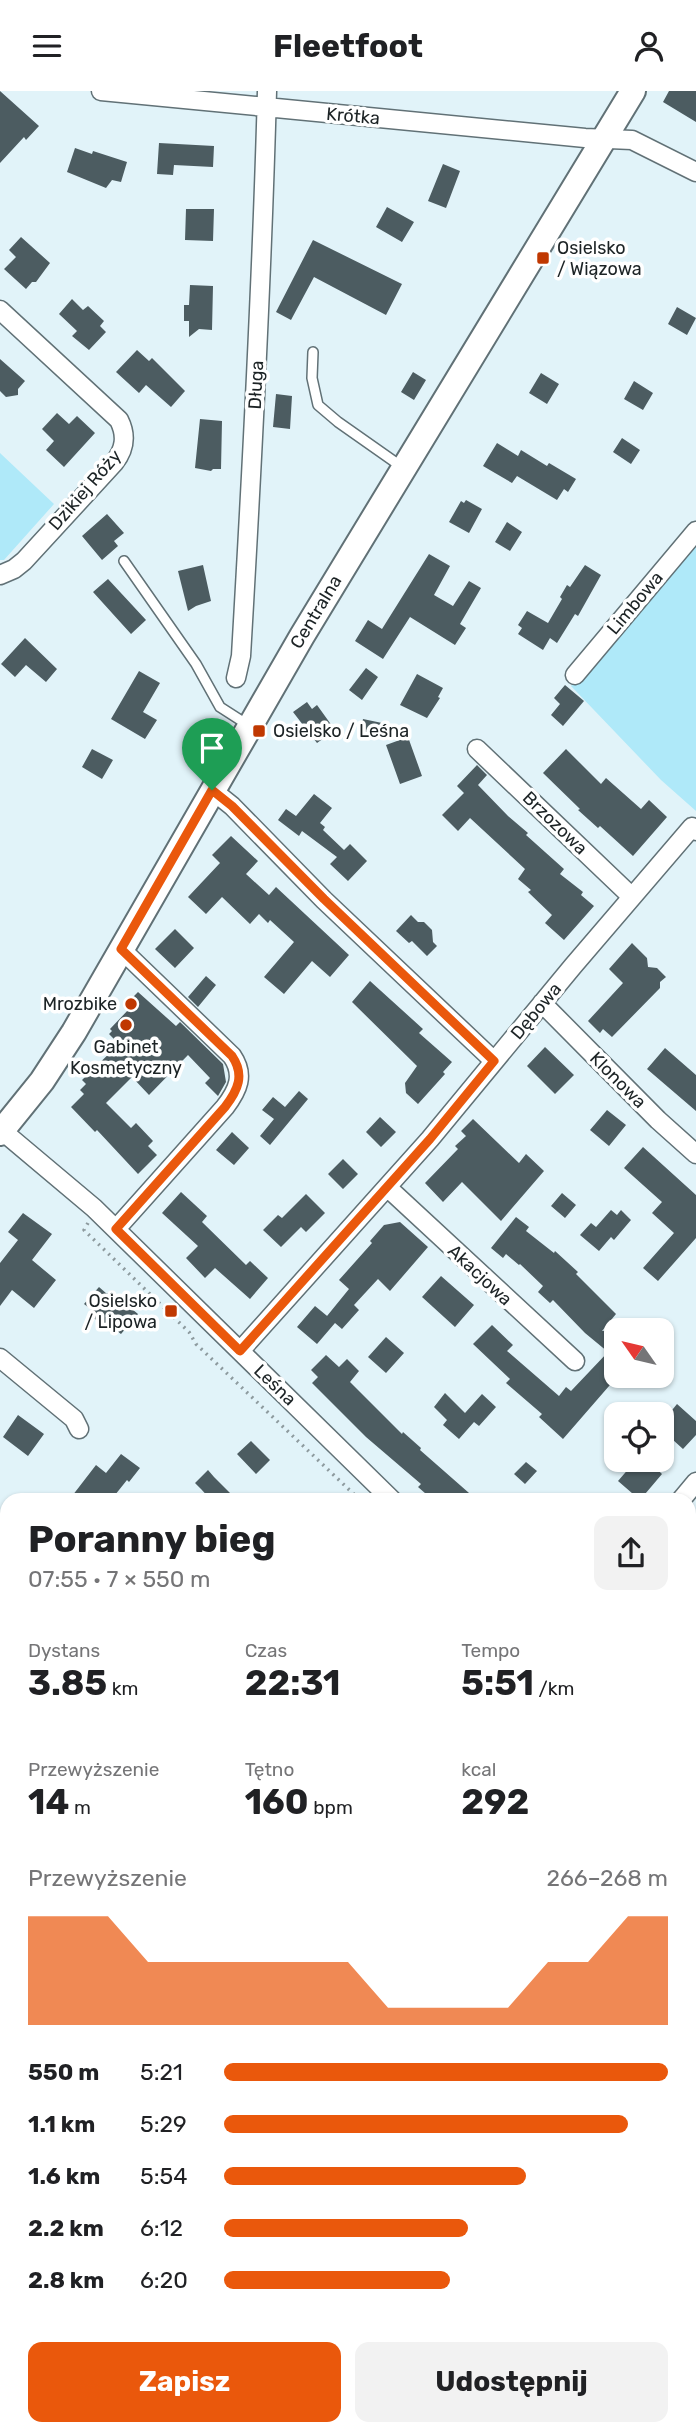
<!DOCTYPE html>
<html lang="pl">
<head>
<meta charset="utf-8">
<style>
  :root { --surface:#fff; --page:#f2f2f2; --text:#202124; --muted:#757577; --accent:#ea580c }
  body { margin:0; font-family:Rubik,sans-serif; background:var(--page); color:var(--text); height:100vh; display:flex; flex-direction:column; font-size:26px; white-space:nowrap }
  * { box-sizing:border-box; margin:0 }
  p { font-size:23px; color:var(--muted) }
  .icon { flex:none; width:38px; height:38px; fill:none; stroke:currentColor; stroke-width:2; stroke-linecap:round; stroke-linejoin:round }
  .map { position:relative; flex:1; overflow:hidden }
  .sheet { position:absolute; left:0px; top:1402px; width:696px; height:943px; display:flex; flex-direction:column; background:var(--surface); border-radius:21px 21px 0 0; box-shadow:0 2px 5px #0004 }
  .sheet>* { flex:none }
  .needle { width:46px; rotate:304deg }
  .tools { position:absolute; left:604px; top:1227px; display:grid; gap:14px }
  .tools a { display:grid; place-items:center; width:70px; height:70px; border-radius:14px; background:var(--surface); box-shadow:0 2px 5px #0004; font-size:35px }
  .pin { position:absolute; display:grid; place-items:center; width:60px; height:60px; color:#fff; margin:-72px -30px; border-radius:50% 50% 50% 0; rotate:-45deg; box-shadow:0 0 7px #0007 }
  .pin .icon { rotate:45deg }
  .round { display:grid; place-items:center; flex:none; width:74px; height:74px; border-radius:14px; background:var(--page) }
  .summary { display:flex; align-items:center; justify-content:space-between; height:119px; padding:0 28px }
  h1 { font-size:38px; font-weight:700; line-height:52px }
  .metrics { display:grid; grid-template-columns:repeat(3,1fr); gap:10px; height:119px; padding:7px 28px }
  .metrics div { display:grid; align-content:center }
  .metrics b { font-size:35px; font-weight:700 }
  .metrics small { font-size:19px; font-weight:400 }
  .metrics p { font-size:19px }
  .chart { height:196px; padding:14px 28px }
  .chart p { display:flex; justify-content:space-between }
  .chart svg { width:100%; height:126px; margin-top:7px; fill:var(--accent); opacity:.7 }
  .primary-button { display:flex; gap:14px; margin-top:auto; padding:14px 28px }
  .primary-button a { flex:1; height:80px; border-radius:14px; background:var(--accent); color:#fff; font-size:28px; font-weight:700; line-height:80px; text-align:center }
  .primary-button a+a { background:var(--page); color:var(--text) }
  ul { padding:0 28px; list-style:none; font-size:23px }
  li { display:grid; grid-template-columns:112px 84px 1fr; align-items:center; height:52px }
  li i { height:18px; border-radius:9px; background:var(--accent) }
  header { display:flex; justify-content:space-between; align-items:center; height:91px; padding:0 28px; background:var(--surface); font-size:32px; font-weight:700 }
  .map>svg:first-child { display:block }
  .green { fill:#afe9f9 }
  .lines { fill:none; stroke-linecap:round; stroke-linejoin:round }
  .stream { stroke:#70bbd0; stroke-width:5 }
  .building { fill:#4c5c61 }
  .lane-casing { stroke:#617176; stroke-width:12 }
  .street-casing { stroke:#617176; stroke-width:21 }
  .secondary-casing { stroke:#617176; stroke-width:28 }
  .path { stroke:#8d9a9e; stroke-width:3.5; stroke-dasharray:2 5; stroke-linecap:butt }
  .lane { stroke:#fff; stroke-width:9 }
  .street { stroke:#fff; stroke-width:18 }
  .secondary { stroke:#fff; stroke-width:24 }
  .route-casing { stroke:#fff; stroke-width:14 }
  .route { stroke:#ea580c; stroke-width:9 }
  .poi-dot { fill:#c03801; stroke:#fff; stroke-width:2.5 }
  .labels { text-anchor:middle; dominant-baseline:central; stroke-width:7; stroke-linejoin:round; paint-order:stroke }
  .street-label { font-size:18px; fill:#1c2325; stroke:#fff }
  .poi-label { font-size:18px; fill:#1c2325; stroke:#fff; text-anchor:start }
</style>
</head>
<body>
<header><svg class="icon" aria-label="menu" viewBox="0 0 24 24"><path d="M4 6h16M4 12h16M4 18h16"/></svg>Fleetfoot<svg class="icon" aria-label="person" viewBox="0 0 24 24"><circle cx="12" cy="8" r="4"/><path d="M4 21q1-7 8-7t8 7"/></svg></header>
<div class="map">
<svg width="696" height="2344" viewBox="0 0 696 2344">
  <rect width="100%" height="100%" fill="#e1f3f9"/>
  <path class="green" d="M0,362L54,413L4,469H0Z
    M696,453V720L661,689L571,595Z
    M7,1580V2162L0,2165V1588Z"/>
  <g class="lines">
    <path class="stream" d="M0,2157L7,2154"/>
  </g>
  <path class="building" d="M0,0L39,35L26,49L24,46L0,72Z
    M669,0H696V31L663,11Z
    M159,52L214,55L213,76L174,74L173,84L157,83Z
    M75,57L92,63L93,60L127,71L121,91L112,89L106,97L67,81Z
    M443,73L460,80L446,117L428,110Z
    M387,116L414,131L402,151L376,136Z
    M186,118H214L213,150L185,149Z
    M21,146L50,172L36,191H32L26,198L4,178L16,166L9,159Z
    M313,149L402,193L386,224L314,186L291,229L276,221Z
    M190,194L213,195L212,239L199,238L189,246V230H184V214H189Z
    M72,208L83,219L88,215L104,230L100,235L106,241L89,259L72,245L77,240L59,223Z
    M677,216L696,227L687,244L668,233Z
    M137,259L149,270L152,267L185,300L171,316L146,294L139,302L116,281Z
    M0,268L25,290L18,298V304L6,306L0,300Z
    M413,281L426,289L414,309L401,301Z
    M541,282L559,293L547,313L529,302Z
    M634,290L653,302L643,319L624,308Z
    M276,303L292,305L290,338L273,336Z
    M57,322L69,333L77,325L95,342L64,376L46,359L54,350L42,338Z
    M200,328L222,330L221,378H213L211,380L195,377Z
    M622,347L640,359L631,373L613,361Z
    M497,352L518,365L521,359L547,375L549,372L576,388L568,401L564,398L557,409L517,385L512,392L483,375Z
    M466,409L482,418L469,442L449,431L461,410L464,412Z
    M107,423L124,442L114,450L118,455L102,469L82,445Z
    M507,431L522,441L510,460L495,451Z
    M429,463L450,475L434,504L453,515L469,490L481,497L460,533L466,537L455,554L410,526L383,568L355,550L368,529L382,538Z
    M203,474L211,510L196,515L188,520L178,480Z
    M585,474L601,484L578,525L575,523L557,552L550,547L543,559L518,543L522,537L518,534L527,520L548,532L562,508L560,506L567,494L570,496Z
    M108,488L146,529L131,543L93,501Z
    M25,547L57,578L46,591L26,574L15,586L1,573Z
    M366,577L378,586L362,609L349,599Z
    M139,580L160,592L143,621L157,629L145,648L111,628Z
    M417,583L443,597L438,606L440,607L427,627L400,614Z
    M565,594L584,610L563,635L551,624L560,613L554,607Z
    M307,611L312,618L317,614L335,639L317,652L293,621Z
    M363,628L382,632L378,648L360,644Z
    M408,646L422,685L400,693L386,654Z
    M92,658L113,669L102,688L82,676Z
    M566,658L601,693L606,687L641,718L649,709L667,726L633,765L600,735L598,737L578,719L580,718L543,682Z
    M477,674L487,684L478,694L508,725L528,742L526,744L564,778L560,783L583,801L581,804L594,815L564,849L545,832L552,824L528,801L531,799L518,788L525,778L470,727L458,740L442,724L464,702L457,695Z
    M314,703L332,717L320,732L325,736L323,739L344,759L350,753L367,770L348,790L330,773L337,766L302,740L299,745L278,729L286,718L296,725Z
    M231,745L258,770L246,783L269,804L276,796L349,864L330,886L312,870L284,903L264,886L294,851L270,829L268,832L259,823L250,833L222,806L206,823L188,806L220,772L212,764Z
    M411,824L418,831H424L432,839L433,851L437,855L427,865L412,850L409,852L396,840Z
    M175,838L194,857L175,877L155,858Z
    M632,852L647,867L648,876L657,877L666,886L660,891V897L612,946L603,938L600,942L588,930L623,892L609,878Z
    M206,885L216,894L198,916L188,906Z
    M370,890L423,938L419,942L452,971L443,981L445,983L418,1013L406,1002L405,992L417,975L352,911Z
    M138,901L176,935L180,931L223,973L226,991L218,1005L205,992L210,987L188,964L149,1004L132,986L106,1012L131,1037L136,1032L153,1050L148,1055L157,1064L138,1083L97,1039L95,1041L71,1016L84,1003L80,999L86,993L82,989L119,953L109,943L112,940L110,938L129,918L125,914Z
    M545,956L574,984L555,1003L527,975Z
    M665,957L696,984V1020L647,978Z
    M299,1000L308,1008L270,1054L260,1045L274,1028L262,1019L273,1006L285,1016Z
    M607,1019L626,1034L609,1055L590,1039Z
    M380,1026L396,1041L381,1056L366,1041Z
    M473,1028L519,1072L526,1063L544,1080L501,1130L462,1091L443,1111L425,1092L458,1058L455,1055L466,1045L461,1040Z
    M232,1041L249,1057L234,1074L216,1059Z
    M643,1056L696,1104V1147L658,1190L643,1177L674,1142L652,1122L662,1111L624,1077Z
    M343,1068L358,1083L343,1098L328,1083Z
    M181,1101L207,1125L202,1131L246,1174L250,1170L268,1187L250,1208L215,1177L205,1187L186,1167L198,1155L162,1122Z
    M562,1102L576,1114L565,1127L551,1115Z
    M306,1103L325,1122L306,1141L301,1136L281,1156L263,1139L278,1124L282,1127Z
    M611,1119L617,1124L621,1119L631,1129L614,1149L611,1146L599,1160L580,1144L591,1132L596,1136Z
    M23,1122L52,1143L32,1169L56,1189L34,1217L12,1199L0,1215V1172L18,1149L8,1141Z
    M516,1126L529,1136L526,1140L554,1162L555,1160L578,1181L576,1183L616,1223L602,1240L616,1239V1287L563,1348L539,1326L542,1323L506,1292L510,1288L473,1253L492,1234L513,1254L507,1260L559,1305L566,1296L571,1300L608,1261L585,1242L553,1209L550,1212L538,1201L543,1195L520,1173L519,1174L506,1163L503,1167L491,1157Z
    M400,1131L428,1156L390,1200L378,1188L354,1214L359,1219L342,1238L335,1232L317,1253L297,1236L315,1215L332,1229L327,1225L349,1198L339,1189L372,1152L370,1150L384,1134Z
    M441,1185L474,1214L455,1236L422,1206Z
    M99,1196L107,1203L110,1200L138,1223L121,1243L109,1234L106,1237L90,1224L93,1220L84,1213Z
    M386,1246L404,1262L386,1282L368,1266Z
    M326,1264L339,1276L347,1268L359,1280L350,1291L402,1343L403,1341L421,1357L420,1359L477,1409H433L418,1396L421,1393L366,1346L312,1292L318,1286L311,1279Z
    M445,1302L465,1322L482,1303L496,1316L479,1335L474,1331L459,1348L443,1334L447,1329L434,1316Z
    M677,1313L696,1330V1344L683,1358L662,1339L667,1332L664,1329Z
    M18,1324L44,1343L28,1365L3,1346Z
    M251,1350L270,1369L256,1383L237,1363Z
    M121,1363L140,1377L129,1391L127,1389L111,1409H69L96,1374L106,1382Z
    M637,1368H646L662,1383L640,1409L618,1390Z
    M526,1371L537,1380L525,1393L514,1383Z
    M208,1379L214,1386L237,1409H211L201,1398L195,1392Z"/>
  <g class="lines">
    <defs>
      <path id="lane" d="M313,261L312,287L318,314L338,331L402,376
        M124,470L196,573L220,616L248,634
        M690,2344L696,2334"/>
      <path id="street" d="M101,0L585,47L632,49L696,81
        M0,219L119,329C127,345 125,358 114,372L24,470L14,478L0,484
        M575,584L696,440
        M236,587L241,565C252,377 262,188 267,0
        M477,658L632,806
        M212,699L232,715L324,809L494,970
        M542,912L658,1029L696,1063
        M0,1038L94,1117L392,1409
        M387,1096L575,1270
        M116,1138L225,1016C238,999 245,984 232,965L121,858
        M240,1260L430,1048L573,875L692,736L696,740
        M0,1267L74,1328L79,1338
        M681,1409L696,1391
        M690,1699L696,1706
        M149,2338L157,2344
        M508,2338L515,2344
        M172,2344L177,2338"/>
      <path id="secondary" d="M0,1042L42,990L74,941L302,545L633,0"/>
    </defs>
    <use href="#lane" class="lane-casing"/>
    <use href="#street" class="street-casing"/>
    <use href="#secondary" class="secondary-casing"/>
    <path class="path" d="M88,1132L84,1139L189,1241L196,1253L360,1409
      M690,1727L696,1733"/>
    <use href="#lane" class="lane"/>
    <use href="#street" class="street"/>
    <use href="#secondary" class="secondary"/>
  </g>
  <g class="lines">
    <defs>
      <path id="route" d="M212,699L232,715L324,808L494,970L430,1048L240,1260L116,1138L225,1016C238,999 245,984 232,965L121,858Z"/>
    </defs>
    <use href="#route" class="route-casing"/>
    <use href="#route" class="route"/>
  </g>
  <g class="poi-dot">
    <rect x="536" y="160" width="14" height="14" rx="3.5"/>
    <rect x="252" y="633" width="14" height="14" rx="3.5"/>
    <circle cx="131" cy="913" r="7"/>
    <circle cx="126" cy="934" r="7"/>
    <rect x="164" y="1213" width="14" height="14" rx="3.5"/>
  </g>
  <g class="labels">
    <g class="street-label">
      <text transform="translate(353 25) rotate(5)">Krótka</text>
      <text transform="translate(256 294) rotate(-87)">Długa</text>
      <text transform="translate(85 399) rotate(-49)">Dzikiej Róży</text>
      <text transform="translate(635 512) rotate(-50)">Limbowa</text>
      <text transform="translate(316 521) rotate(-59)">Centralna</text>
      <text transform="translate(555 732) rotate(44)">Brzozowa</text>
      <text transform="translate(536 920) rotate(-50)">Dębowa</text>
      <text transform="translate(618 989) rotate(45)">Klonowa</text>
      <text transform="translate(480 1184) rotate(43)">Akacjowa</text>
      <text transform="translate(275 1294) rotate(44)">Leśna</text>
    </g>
    <g class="poi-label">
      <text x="557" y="157">Osielsko<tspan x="557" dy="21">/ Wiązowa</tspan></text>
      <text x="273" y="640">Osielsko / Leśna</text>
      <text x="117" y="913" text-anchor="end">Mrozbike</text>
      <text x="126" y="956" text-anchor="middle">Gabinet<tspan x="126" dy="21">Kosmetyczny</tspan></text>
      <text x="157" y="1210" text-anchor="end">Osielsko<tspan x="157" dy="21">/ Lipowa</tspan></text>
    </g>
  </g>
</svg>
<div class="tools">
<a><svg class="needle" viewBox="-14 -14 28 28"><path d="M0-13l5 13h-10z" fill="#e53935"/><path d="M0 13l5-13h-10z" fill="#757577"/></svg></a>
<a><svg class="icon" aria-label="locate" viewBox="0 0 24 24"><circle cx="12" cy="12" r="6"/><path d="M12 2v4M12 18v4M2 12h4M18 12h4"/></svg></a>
</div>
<div class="pin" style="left:212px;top:699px;background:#1e9e55"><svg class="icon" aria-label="arrive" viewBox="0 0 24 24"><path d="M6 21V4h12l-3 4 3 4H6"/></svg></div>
<section class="sheet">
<div class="summary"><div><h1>Poranny bieg</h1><p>07:55 · 7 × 550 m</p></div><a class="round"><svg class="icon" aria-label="share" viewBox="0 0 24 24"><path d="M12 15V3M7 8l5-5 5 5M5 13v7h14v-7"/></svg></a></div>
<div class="metrics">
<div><p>Dystans</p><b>3.85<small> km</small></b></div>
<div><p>Czas</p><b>22:31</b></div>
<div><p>Tempo</p><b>5:51<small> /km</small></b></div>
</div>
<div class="metrics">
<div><p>Przewyższenie</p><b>14<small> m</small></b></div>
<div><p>Tętno</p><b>160<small> bpm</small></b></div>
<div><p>kcal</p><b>292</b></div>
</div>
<div class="chart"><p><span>Przewyższenie</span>266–268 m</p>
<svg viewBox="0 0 160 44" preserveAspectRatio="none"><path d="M0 44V6L10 6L20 6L30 22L40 22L50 22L60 22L70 22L80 22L90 38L100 38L110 38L120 38L130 22L140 22L150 6L160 6V44z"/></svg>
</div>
<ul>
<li><b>550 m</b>5:21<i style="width:100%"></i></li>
<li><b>1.1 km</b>5:29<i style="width:91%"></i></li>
<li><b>1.6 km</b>5:54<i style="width:68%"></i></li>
<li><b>2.2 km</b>6:12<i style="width:55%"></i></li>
<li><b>2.8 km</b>6:20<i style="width:51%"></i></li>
</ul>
<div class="primary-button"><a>Zapisz</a><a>Udostępnij</a></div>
</section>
</div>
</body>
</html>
